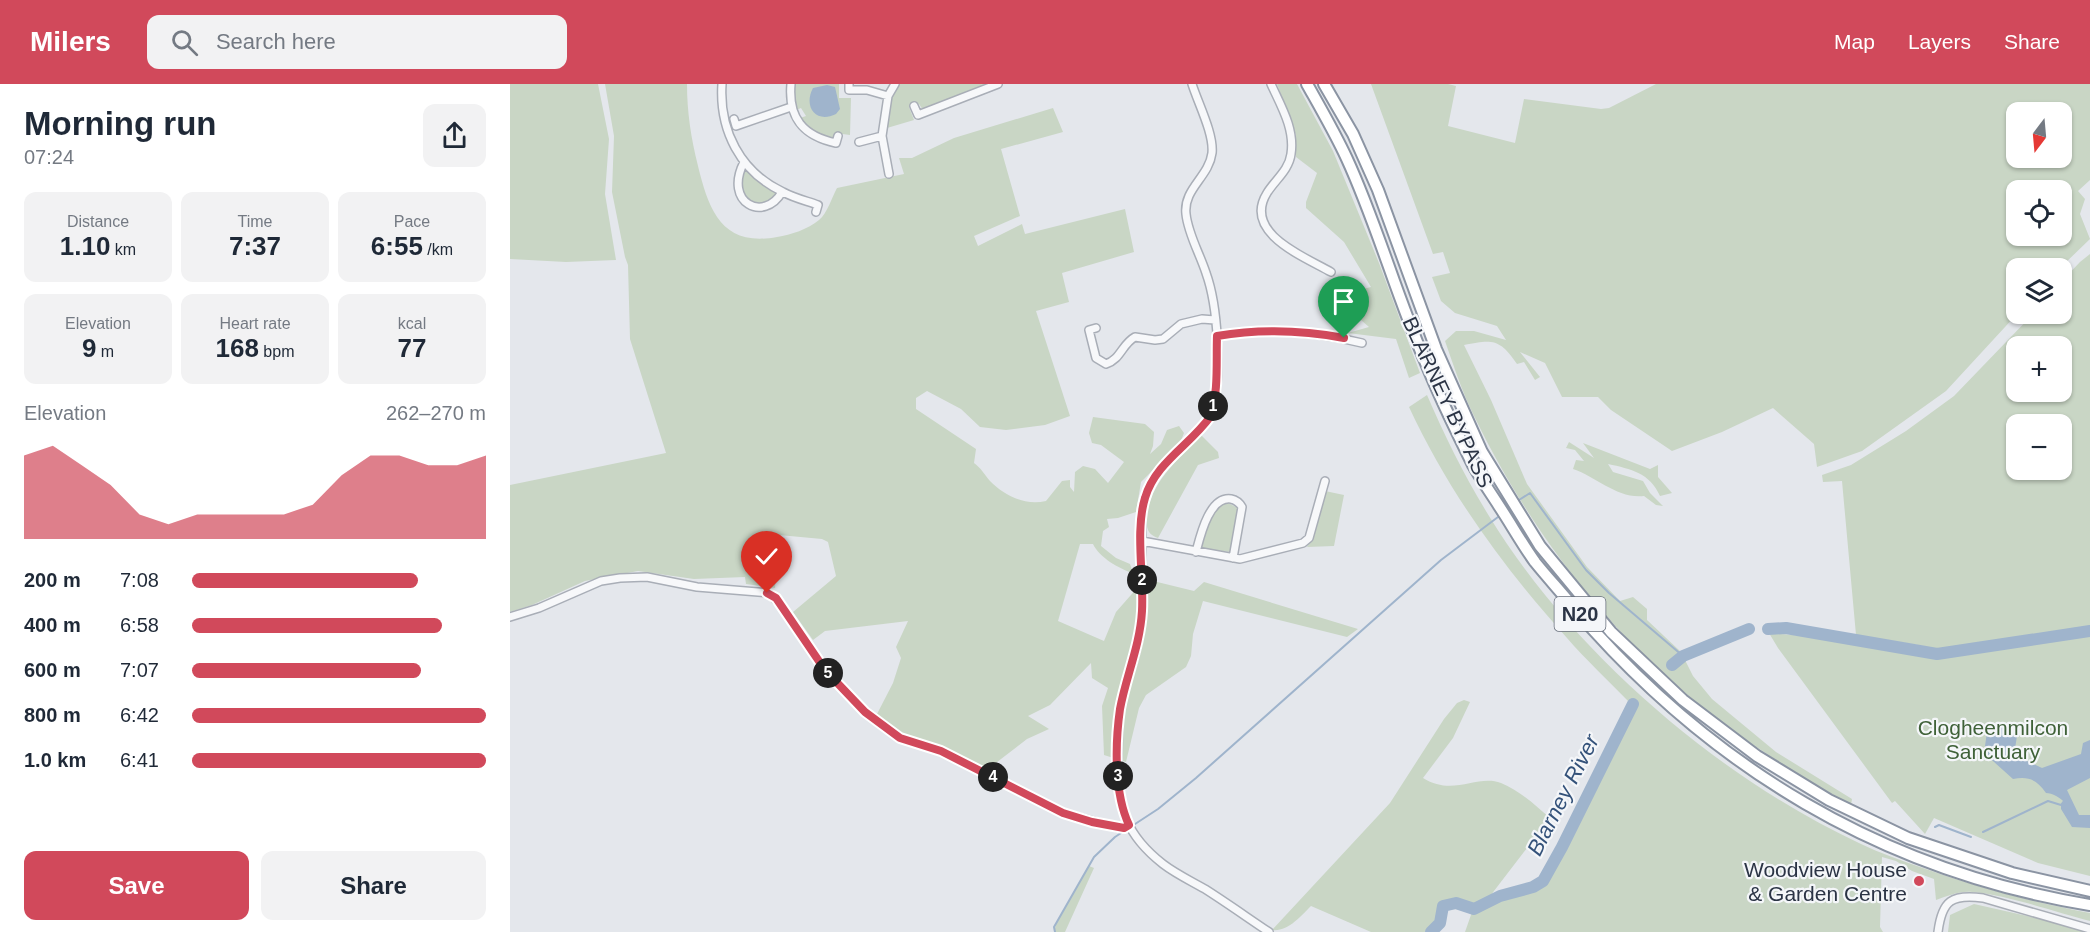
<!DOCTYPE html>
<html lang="en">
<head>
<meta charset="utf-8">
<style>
  :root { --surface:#fff; --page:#f2f2f3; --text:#1f2937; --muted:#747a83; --accent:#d1495b }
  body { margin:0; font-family:Helvetica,sans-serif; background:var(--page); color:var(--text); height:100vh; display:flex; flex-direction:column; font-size:22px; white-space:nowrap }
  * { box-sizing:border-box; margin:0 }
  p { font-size:20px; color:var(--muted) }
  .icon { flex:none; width:33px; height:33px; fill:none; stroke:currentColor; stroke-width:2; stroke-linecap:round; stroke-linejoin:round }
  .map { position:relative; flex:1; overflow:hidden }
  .drawer { display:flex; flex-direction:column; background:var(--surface); width:510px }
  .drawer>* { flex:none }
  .needle { width:39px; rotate:196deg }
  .buttons { position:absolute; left:1496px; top:18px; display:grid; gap:12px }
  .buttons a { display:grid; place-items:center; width:66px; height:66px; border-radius:12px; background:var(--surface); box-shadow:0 2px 4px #0004; font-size:30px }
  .pin { position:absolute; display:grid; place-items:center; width:51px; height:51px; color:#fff; margin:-62px -26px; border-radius:50% 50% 50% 0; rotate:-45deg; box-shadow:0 0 6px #0007 }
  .pin .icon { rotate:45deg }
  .km { position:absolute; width:30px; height:30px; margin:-15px; border-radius:50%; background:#222; color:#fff; font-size:16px; line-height:30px; text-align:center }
  .round { display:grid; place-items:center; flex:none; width:63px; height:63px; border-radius:12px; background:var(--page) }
  .summary { display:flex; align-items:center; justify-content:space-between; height:102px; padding:0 24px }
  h1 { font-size:33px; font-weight:700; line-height:45px }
  .metrics { display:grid; grid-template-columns:repeat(3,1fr); gap:9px; height:102px; padding:6px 24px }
  .metrics div { display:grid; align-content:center; border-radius:12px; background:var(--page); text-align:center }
  .metrics b { font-size:26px; font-weight:700 }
  .metrics small { font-size:16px; font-weight:400 }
  .metrics p { font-size:16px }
  .chart { height:168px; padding:12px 24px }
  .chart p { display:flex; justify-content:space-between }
  .chart svg { width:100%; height:108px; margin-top:6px; fill:var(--accent); opacity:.7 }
  .button { display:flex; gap:12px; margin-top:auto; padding:12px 24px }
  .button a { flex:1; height:69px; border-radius:12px; background:var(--accent); color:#fff; font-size:24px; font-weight:700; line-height:69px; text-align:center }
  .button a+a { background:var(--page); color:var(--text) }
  ul { padding:0 24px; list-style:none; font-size:20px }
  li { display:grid; grid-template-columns:96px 72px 1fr; align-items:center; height:45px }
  li i { height:15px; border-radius:8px; background:var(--accent) }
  header { display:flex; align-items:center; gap:36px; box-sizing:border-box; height:84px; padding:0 30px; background:var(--accent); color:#fff }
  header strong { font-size:28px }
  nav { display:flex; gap:33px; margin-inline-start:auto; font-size:21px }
  .search { width:420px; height:54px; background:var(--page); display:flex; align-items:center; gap:15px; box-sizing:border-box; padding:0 21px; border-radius:12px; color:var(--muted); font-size:22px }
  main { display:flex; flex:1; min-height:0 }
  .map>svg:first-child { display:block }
  .green { fill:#c9d6c5; fill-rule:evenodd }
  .water { fill:#9fb4cc }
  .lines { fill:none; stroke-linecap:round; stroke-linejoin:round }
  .stream { stroke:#9fb4cc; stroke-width:2 }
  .river { stroke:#9fb4cc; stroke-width:12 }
  .minor-casing { stroke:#a9aeb7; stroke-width:10 }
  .highway-casing { stroke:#8b94a3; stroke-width:14 }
  .minor { stroke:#f7f8fa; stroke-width:7 }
  .highway { stroke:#fff; stroke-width:10 }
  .route-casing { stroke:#fff; stroke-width:12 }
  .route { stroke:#d1495b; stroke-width:8 }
  .poi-dot { fill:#d1495b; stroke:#f4f6f9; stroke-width:2 }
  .labels { text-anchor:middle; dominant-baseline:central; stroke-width:4.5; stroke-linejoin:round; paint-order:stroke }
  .shield { fill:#f4f6f9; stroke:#676e7b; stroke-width:1.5 }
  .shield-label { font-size:20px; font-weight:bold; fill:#2b3445 }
  .street-label { font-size:21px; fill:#2b3445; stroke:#f4f6f9 }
  .park-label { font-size:21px; fill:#3f6138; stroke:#f4f6f9 }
  .poi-label { font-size:21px; fill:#2b3445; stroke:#f4f6f9; text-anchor:end }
  .water-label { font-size:22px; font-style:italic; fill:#34527a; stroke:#f4f6f9 }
</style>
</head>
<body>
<header>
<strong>Milers</strong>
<div class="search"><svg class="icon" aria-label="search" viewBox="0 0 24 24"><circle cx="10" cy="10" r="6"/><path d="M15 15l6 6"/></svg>Search here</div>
<nav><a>Map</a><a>Layers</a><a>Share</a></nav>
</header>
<main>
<section class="drawer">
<div class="summary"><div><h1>Morning run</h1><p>07:24</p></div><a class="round"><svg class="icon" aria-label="share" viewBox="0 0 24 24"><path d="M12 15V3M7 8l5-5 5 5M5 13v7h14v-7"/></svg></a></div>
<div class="metrics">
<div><p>Distance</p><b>1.10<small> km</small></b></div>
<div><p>Time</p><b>7:37</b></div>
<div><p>Pace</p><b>6:55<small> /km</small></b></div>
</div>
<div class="metrics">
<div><p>Elevation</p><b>9<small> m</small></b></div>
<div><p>Heart rate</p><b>168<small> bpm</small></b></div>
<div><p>kcal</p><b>77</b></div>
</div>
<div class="chart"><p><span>Elevation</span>262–270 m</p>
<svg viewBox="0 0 160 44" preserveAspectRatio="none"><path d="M0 44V10L10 6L20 14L30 22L40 34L50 38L60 34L70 34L80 34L90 34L100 30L110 18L120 10L130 10L140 14L150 14L160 10V44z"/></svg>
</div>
<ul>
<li><b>200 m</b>7:08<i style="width:77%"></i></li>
<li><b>400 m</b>6:58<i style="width:85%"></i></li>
<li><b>600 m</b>7:07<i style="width:78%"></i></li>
<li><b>800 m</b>6:42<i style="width:100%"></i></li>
<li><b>1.0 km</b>6:41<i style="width:100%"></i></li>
</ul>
<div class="button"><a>Save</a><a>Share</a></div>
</section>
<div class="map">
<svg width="1580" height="848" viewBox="0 0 1580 848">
  <rect width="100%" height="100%" fill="#e4e7ec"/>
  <path class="green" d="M0,0H88L99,55L95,110L106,176L56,178L0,175Z
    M95,0H177C177,28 181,54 188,82C199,127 212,163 267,153C281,151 298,145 309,136C317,130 322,113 327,104L394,90L389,74H402L444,54L543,24L553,48L491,65L510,132L464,152L468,162L512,140L515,150L615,125L624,168L552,189L559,218L526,227L560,332L535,341L496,346L470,343L451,325L417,307L406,314V325L466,365L464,379C470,383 475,391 480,397C495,412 515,422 536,417L552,397L560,396V403L564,408L565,388L573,382L585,385L598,399L614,378L591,361L582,359L579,349L583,333L635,340L644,348L643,362L640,370L651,360L657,346L669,342L674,349L670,359L631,398L626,428L608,434L597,435L599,443L593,447L591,462L606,474L620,480L623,489C609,485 589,473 583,460H570L548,537L594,557L606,528L635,495L684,507L694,498L848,545L837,553L693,517L683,550L681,572L676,583L636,611L629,624L616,678L594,671L592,622L598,604L582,594L581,579L540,621L518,632L539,645L517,655L478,685L438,665L405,656L382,644L367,630L383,599L391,574L386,563L398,537L315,547L303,556L283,528L326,492L318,458L312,455L269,451L265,504L236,500L235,493L184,495L128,487L75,497L22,521L0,528V401L156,369L120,255L118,181L115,173L102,108L104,52Z
    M285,0H329V14H341L340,51L325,49L323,56L306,49L290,34L296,32L291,24L286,26L284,16Z
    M390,0H481L413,26L409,20L399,23L404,36L377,44L382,14Z
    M767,0H787L823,67L869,179L910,289L899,294L886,255L838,249L859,243L851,236L843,223L849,206L861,203L834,158L796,124V118L807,89L786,73V51Z
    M861,0H938L946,2L938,42L1005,59L1014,15L1091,25L1099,24L1146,0H1580V96L1568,107L1575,115L1570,130L1580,155L1550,184H1506L1507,230L1436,307L1352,367L1307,383L1304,360L1263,324L1212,348L1162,367L1101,326L1088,313H1052L1035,279L1010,268L1030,293L1025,296L1014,278L1007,280C990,255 983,255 954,261L981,316L1017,400L1077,483L1110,517L1123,513L1137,525V536L1171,568L1183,592L1202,615L1266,668L1342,715L1341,721C1283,688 1227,653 1176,610C1084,533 1007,426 957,317C949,298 942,277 935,257L946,247H964L996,256L987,242L945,229L931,217L922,193L940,189L933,168L923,170ZM1506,28H1551V74H1506ZM1506,106H1551V152H1506Z
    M236,86L265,108V113C242,131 225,111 233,87Z
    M1580,170V792L1528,779L1424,734L1415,750L1385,717L1382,719L1268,564L1259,549L1414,562L1346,551L1332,397L1313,398L1312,391L1341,381L1396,347L1444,312L1523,230H1551V198L1570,178ZM1506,262H1551V308H1506ZM1506,340H1551V386H1506Z
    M917,311C935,353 955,393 979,432C1062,568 1207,693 1351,760C1370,769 1390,776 1410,783C1466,803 1522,818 1580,829V837C1544,828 1498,811 1462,808C1449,807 1438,812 1426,816L1424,795L1402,787L1386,777L1372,773L1370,843L1373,848H955L962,828L972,821C959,819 942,812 930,821L928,834L915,848H861L801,822C791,832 778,848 762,846L880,719L934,635L947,619L954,616L960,618L943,654L913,694C943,713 967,690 991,699C1009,706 1026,722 1040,734L974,820L990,812L1023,803L1033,797L1058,752L1123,620L1125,621L1121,616L1118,617C1098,596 1076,576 1057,554C994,484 939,409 899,323Z
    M691,351L708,368L709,374L688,381L648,454C637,450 636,444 637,432C641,396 669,376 691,351Z
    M1059,358L1084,374L1073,359L1140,385L1148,381V393L1162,409L1150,412C1140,389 1121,385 1098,380L1103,388L1133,397L1140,409L1153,422L1146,421L1134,412C1107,415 1087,393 1063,385L1066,376L1074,377L1065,366L1056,364Z
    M815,407L834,411L824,462L797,463C809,448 809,425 815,407Z
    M716,418L728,424L720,468L690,464L689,461C696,445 700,427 716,418Z
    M579,782L584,784L555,848H544L546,840Z
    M1464,820L1580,846V848H1438L1440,831Z"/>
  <path class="water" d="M317,1L325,3L330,25L326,30C306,40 293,23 303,4Z
    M1490,642L1507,652L1504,671L1532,684L1571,670L1573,659L1580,656V694L1557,706L1569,731H1580V744L1562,743L1551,725V721L1554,718C1551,714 1542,709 1536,709C1527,696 1519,692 1503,695L1474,669L1477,648Z"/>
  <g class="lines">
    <path class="stream" d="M1009,416L1020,409L1076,486L1099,509L1173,572
      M999,425V424
      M622,742L648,725L686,694L931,476L988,433
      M1425,743L1429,741L1461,753
      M1473,748L1538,717L1551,721L1554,717
      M545,848L544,843L584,773L605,753L617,745"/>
    <path class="river" d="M1258,545L1276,544L1427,570L1580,547
      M1162,581L1173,572L1239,545
      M921,848L930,839L933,822L946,819L964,825L990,812L1023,803L1033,797L1052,763L1123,620"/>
    <defs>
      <path id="minor" d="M212,0C209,46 230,88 273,108C284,114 297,117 308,121L306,128
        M281,0C278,34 293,52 326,59L328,52
        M339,0V6H357L378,12
        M682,0C688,19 704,50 702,69C699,93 673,105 676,130C678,150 690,170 696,189C708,222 712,290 703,324C699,341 682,352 670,364C656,378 643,393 636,411C630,427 632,447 632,464C632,491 633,519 630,546C627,574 614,599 610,626C608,643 608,662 608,679C608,725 616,751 653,780C666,790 681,797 695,805C717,819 738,834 759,848
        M761,0C771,22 785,45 781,70C779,86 765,96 757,109C732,149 795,173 821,188
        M404,22L408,31L488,0
        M224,35L226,42L281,23
        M349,58L372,52
        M234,78C213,119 254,139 272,108
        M379,90L372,52L378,12L385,0
        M586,244L579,246L586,274L596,280C611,275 612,260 625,253L645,256L653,255L671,240L692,235L705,236
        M707,252C756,244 804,247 852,259
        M632,457L730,475L793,459L799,454L815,397
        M686,468C690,453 699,412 721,415C726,416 729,418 732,423L723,474
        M0,533L29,524L91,497L110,494L137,493L187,503L259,509L271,521L315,586L355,628L390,654L431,667L553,729L605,743L612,744L619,741
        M1428,848C1432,816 1442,810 1473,814L1580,845"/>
      <path id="highway" d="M797,0C811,25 825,49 837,75C867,140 886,211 915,277C929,312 946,347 963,381C971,395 980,408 989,422C1001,440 1012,460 1025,478C1037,493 1051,508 1064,524C1200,683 1372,787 1580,821
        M814,0L843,50L868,106L926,265L972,368L1030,462L1101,548L1173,616L1247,672L1319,716L1398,754L1502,789L1580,807"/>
    </defs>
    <use href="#minor" class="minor-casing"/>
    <use href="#highway" class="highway-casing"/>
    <use href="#minor" class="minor"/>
    <use href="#highway" class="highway"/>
  </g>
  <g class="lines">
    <defs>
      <path id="route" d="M257,509L266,514L315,586L355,628L390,654L431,667L553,729L582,738L614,744L619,741C604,709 605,660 610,625C616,592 630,562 632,527C634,493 625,446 635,414C645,379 680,361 700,333C709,308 706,278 707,252C749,245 792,246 834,254"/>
    </defs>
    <use href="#route" class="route-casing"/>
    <use href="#route" class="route"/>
  </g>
  <circle class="poi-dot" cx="1409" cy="797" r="6"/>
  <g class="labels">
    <rect class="shield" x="1044.5" y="513" width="51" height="34" rx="4.5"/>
    <g class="shield-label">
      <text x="1070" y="530">N20</text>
    </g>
    <g class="street-label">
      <text transform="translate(938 318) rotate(65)">BLARNEY BYPASS</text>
    </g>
    <g class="park-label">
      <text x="1483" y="643">Clogheenmilcon<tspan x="1483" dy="24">Sanctuary</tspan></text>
    </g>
    <g class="poi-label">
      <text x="1397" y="785">Woodview House<tspan x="1397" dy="24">&amp; Garden Centre</tspan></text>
    </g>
    <g class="water-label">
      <text transform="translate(1053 711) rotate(-63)">Blarney River</text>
    </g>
  </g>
</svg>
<div class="buttons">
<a><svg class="needle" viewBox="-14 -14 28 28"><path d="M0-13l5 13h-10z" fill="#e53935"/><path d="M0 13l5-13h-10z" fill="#747a83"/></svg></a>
<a><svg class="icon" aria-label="locate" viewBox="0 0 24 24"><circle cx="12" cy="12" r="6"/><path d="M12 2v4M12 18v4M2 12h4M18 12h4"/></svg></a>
<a><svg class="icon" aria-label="layers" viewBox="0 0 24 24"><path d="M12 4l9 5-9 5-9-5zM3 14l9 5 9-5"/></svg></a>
<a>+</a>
<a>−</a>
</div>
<div class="pin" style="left:834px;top:254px;background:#1e9e55"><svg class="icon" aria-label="arrive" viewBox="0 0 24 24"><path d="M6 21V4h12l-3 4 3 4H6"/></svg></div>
<div class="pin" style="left:257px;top:509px;background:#d93025"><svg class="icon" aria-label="check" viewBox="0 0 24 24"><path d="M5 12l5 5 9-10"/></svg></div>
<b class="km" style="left:703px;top:322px">1</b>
<b class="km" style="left:632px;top:496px">2</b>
<b class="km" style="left:608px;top:692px">3</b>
<b class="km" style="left:483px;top:693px">4</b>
<b class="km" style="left:318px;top:589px">5</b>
</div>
</main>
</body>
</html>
